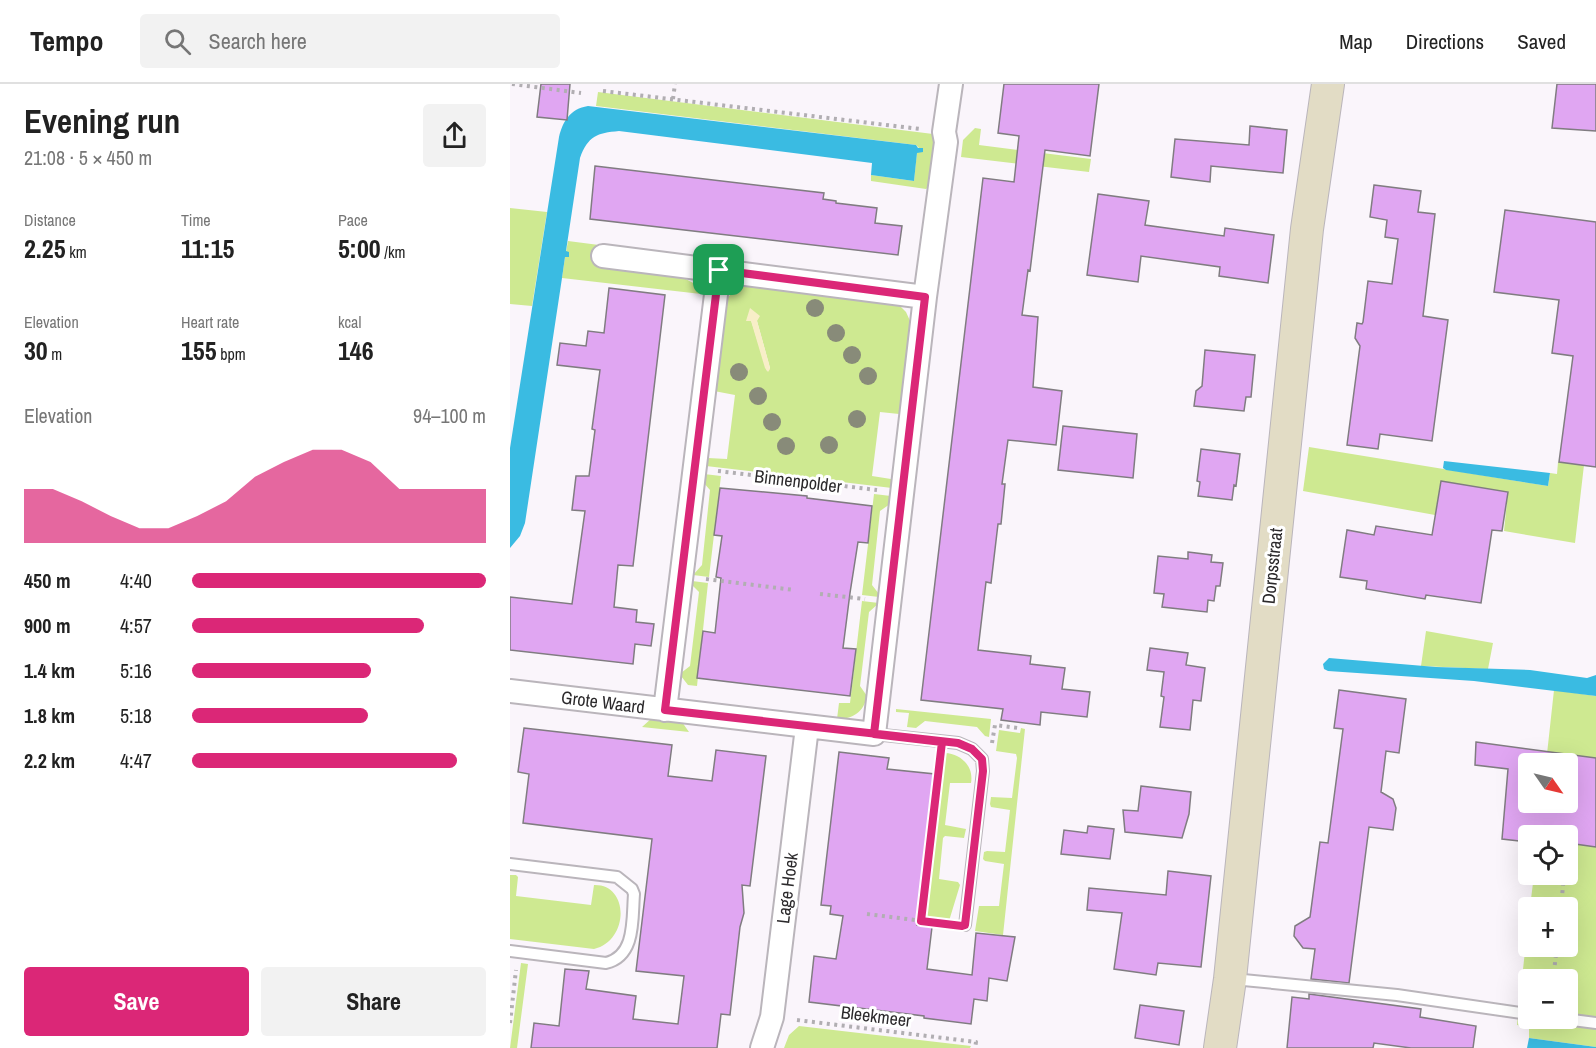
<!DOCTYPE html>
<html lang="en">
<head>
<meta charset="utf-8">
<style>
  :root { --surface:#fff; --page:#f2f2f2; --text:#222; --muted:#767676; --line:#e0e0e0; --accent:#db2777 }
  body { margin:0; font-family:"Archivo Narrow",sans-serif; background:var(--page); color:var(--text); height:100vh; display:flex; flex-direction:column; font-size:22px; white-space:nowrap }
  * { box-sizing:border-box; margin:0 }
  p { font-size:20px; color:var(--muted) }
  .icon { flex:none; width:33px; height:33px; fill:none; stroke:currentColor; stroke-width:2; stroke-linecap:round; stroke-linejoin:round }
  .map { position:relative; flex:1; overflow:hidden }
  .panel { display:flex; flex-direction:column; background:var(--surface); width:510px }
  .panel>* { flex:none }
  .needle { width:39px; rotate:124deg }
  .tools { position:absolute; left:1008px; top:669px; display:grid; gap:12px }
  .tools a { display:grid; place-items:center; width:60px; height:60px; border-radius:6px; background:var(--surface); box-shadow:0 6px 24px #0002; font-size:30px }
  .pin { position:absolute; display:grid; place-items:center; width:51px; height:51px; color:#fff; margin:-26px; border-radius:12px; box-shadow:0 3px 9px #0006 }
  .round { display:grid; place-items:center; flex:none; width:63px; height:63px; border-radius:6px; background:var(--page) }
  .head { display:flex; align-items:center; justify-content:space-between; height:102px; padding:0 24px }
  h1 { font-size:33px; font-weight:700; line-height:45px }
  .stats { display:grid; grid-template-columns:repeat(3,1fr); gap:9px; height:102px; padding:6px 24px }
  .stats div { display:grid; align-content:center }
  .stats b { font-size:26px; font-weight:700 }
  .stats small { font-size:16px; font-weight:400 }
  .stats p { font-size:16px }
  .chart { height:168px; padding:12px 24px }
  .chart p { display:flex; justify-content:space-between }
  .chart svg { width:100%; height:108px; margin-top:6px; fill:var(--accent); opacity:.7 }
  .primary-button { display:flex; gap:12px; margin-top:auto; padding:12px 24px }
  .primary-button a { flex:1; height:69px; border-radius:6px; background:var(--accent); color:#fff; font-size:24px; font-weight:700; line-height:69px; text-align:center }
  .primary-button a+a { background:var(--page); color:var(--text) }
  ul { padding:0 24px; list-style:none; font-size:20px }
  li { display:grid; grid-template-columns:96px 72px 1fr; align-items:center; height:45px }
  li i { height:15px; border-radius:8px; background:var(--accent) }
  header { display:flex; align-items:center; gap:36px; box-sizing:border-box; height:84px; padding:0 30px; background:var(--surface); border-bottom:2px solid var(--line) }
  header strong { font-size:28px }
  nav { display:flex; gap:33px; margin-inline-start:auto; font-size:21px }
  .search { width:420px; height:54px; background:var(--page); display:flex; align-items:center; gap:15px; box-sizing:border-box; padding:0 21px; border-radius:6px; color:var(--muted); font-size:22px }
  main { display:flex; flex:1; min-height:0 }
  .map>svg:first-child { display:block }
  .green { fill:#cee991; fill-rule:evenodd }
  .sand { fill:#f8eec8 }
  .water { fill:#3abbe2 }
  .building { fill:#e0a6f2; stroke:#807c81; stroke-width:1.5; fill-rule:evenodd }
  .lines { fill:none; stroke-linecap:round; stroke-linejoin:round }
  .lane-casing { stroke:#bab5bb; stroke-width:14 }
  .street-casing { stroke:#bab5bb; stroke-width:26 }
  .secondary-casing { stroke:#bab5bb; stroke-width:34 }
  .path { stroke:#b1aeb2; stroke-width:4; stroke-dasharray:3 4.5; stroke-linecap:butt }
  .lane { stroke:#fff; stroke-width:10 }
  .street { stroke:#fff; stroke-width:22 }
  .secondary { stroke:#e2dcc5; stroke-width:32 }
  .tree { fill:#888b79 }
  .route-casing { stroke:#fff; stroke-width:12 }
  .route { stroke:#db2777; stroke-width:8 }
  .labels { text-anchor:middle; dominant-baseline:central; stroke-width:6; stroke-linejoin:round; paint-order:stroke }
  .street-label { font-size:18px; fill:#2b292b; stroke:#fff }
</style>
</head>
<body>
<header>
<strong>Tempo</strong>
<div class="search"><svg class="icon" aria-label="search" viewBox="0 0 24 24"><circle cx="10" cy="10" r="6"/><path d="M15 15l6 6"/></svg>Search here</div>
<nav><a>Map</a><a>Directions</a><a>Saved</a></nav>
</header>
<main>
<section class="panel">
<div class="head"><div><h1>Evening run</h1><p>21:08 · 5 × 450 m</p></div><a class="round"><svg class="icon" aria-label="share" viewBox="0 0 24 24"><path d="M12 15V3M7 8l5-5 5 5M5 13v7h14v-7"/></svg></a></div>
<div class="stats">
<div><p>Distance</p><b>2.25<small> km</small></b></div>
<div><p>Time</p><b>11:15</b></div>
<div><p>Pace</p><b>5:00<small> /km</small></b></div>
</div>
<div class="stats">
<div><p>Elevation</p><b>30<small> m</small></b></div>
<div><p>Heart rate</p><b>155<small> bpm</small></b></div>
<div><p>kcal</p><b>146</b></div>
</div>
<div class="chart"><p><span>Elevation</span>94–100 m</p>
<svg viewBox="0 0 160 44" preserveAspectRatio="none"><path d="M0 44V22L10 22L20 27L30 33L40 38L50 38L60 33L70 27L80 17L90 11L100 6L110 6L120 11L130 22L140 22L150 22L160 22V44z"/></svg>
</div>
<ul>
<li><b>450 m</b>4:40<i style="width:100%"></i></li>
<li><b>900 m</b>4:57<i style="width:79%"></i></li>
<li><b>1.4 km</b>5:16<i style="width:61%"></i></li>
<li><b>1.8 km</b>5:18<i style="width:60%"></i></li>
<li><b>2.2 km</b>4:47<i style="width:90%"></i></li>
</ul>
<div class="primary-button"><a>Save</a><a>Share</a></div>
</section>
<div class="map">
<svg width="1086" height="964" viewBox="0 0 1086 964">
  <rect width="100%" height="100%" fill="#faf5fb"/>
  <path class="green" d="M88,8L423,50L430,58L424,99L416,105L361,97V91L404,97L407,68H413L406,61L86,22Z
    M465,44L471,45L469,61L581,75L579,88L451,73L453,56Z
    M0,124L37,128L22,222L0,220Z
    M58,157L89,161L88,183L172,193L187,201L191,210L52,194L55,173H58L56,168Z
    M236,201L388,220L396,228L401,239L391,328L389,330L370,328L362,392L381,395L382,404L196,382L198,374L217,375L225,311L204,307L215,217L225,205ZM241,236L247,237L260,284L257,287Z
    M799,363L1038,402L1040,389L1047,390L1048,378L1074,381L1065,459L994,447L998,408L931,397L925,431L793,407Z
    M194,390L211,392L199,493L183,491L192,481L200,406L193,398Z
    M364,410L381,412L380,420L370,427L362,501L369,510V513L352,511Z
    M182,497L198,499L187,602L178,601L171,592V589L180,582L189,508L181,500Z
    M352,517L369,519L359,528L350,602L357,612C354,628 343,635 327,635L329,619H340Z
    M916,547L983,559L978,585L911,582Z
    M1044,606L1086,612V963L1019,954V943L1007,941L1018,839V862H1058V824L1020,823L1024,791L1058,790V680L1036,679ZM1018,896H1058V934H1018Z
    M386,625L481,635L479,653L475,652L467,643L415,637L406,644L397,643L399,629L386,628Z
    M142,634L172,638L179,648L132,643Z
    M511,644L515,645L493,851L465,847L469,822H489L494,780L475,777L473,775L474,768L477,767L495,768L500,726L481,723L480,720L481,713L502,714L507,674L506,670L486,667L489,646L510,649Z
    M435,669C451,670 464,682 461,699H440L435,741L456,745L454,754L435,752L433,754L429,795L448,798L450,801L439,837L419,835L415,831Z
    M0,791H6L8,793L6,812L81,821L84,801C120,800 119,857 84,865L0,855Z
    M11,879L18,880L7,964H0Z
    M289,942L461,962L460,964H274L279,951Z"/>
  <path class="sand" d="M240,224L250,232L247,237L259,280L260,285L258,288L255,284L241,237H236Z"/>
  <path class="water" d="M78,22L406,61L408,64H413V68L407,69L404,97L361,91L362,79L109,47C87,49 78,52 70,74L56,167L59,168V173H55L52,194L15,439L10,452L0,464V364L49,53C53,37 60,25 78,22Z
    M934,377L1040,389L1038,402L936,386L933,384Z
    M819,574L926,583L1020,586L1077,594L1086,591V612L964,597L818,587L814,585L813,580Z
    M1019,954L1086,963V964H1017Z"/>
  <path class="building" d="M31,0H60L57,36L27,33Z
    M494,0H589L580,72L535,66L520,187L518,186L512,231L528,233L523,303L552,307L546,361L498,356L492,400H495L491,440H488L481,499L476,498L468,566L521,572L520,580L555,584L552,605L580,608L577,633L531,628L530,641L491,636L493,625L411,616L473,94L504,98L509,52L488,49Z
    M1047,0H1086V47L1042,44Z
    M740,42L777,46L773,89L701,82L700,98L661,93L665,55L739,61Z
    M85,82L314,109L313,115L326,117V119L367,124L365,139L392,142L388,171L80,135Z
    M864,101L911,107L908,128L925,130L913,232L938,236L922,357L870,350L868,365L837,361L850,262L845,254L847,239L852,240L853,238L858,197L882,200L888,155L875,153L877,136L860,133Z
    M588,110L639,117L635,141L714,152L715,144L764,151L758,199L709,192L710,183L631,172L628,198L577,191Z
    M995,126L1086,138V383L1049,378L1063,272L1042,269L1049,216L984,208Z
    M99,204L155,211L123,482L108,481L104,523L127,526L126,538L144,540L141,562L125,560L123,580L0,566V513L62,520L75,427L62,426L66,392H79L85,346L82,345L90,286L47,281L50,259L76,262L78,247L94,249Z
    M695,266L745,271L741,313H736L734,327L684,322L686,307L692,302Z
    M553,342L627,350L623,394L548,386Z
    M691,365L730,370L726,402L724,401L722,416L688,412L690,398L687,397Z
    M931,397L998,408L992,447L982,446L971,519L916,511L915,515L856,505L857,497L830,493L837,446L864,451L866,442L922,451Z
    M210,404L297,412V414L362,422L358,459L348,458L340,509L333,564L346,565L340,612L187,594L193,547L205,549L211,494L206,493L212,452L204,451Z
    M678,468L702,471L701,478L713,479L710,502H706L704,517L698,516L697,528L652,523L654,510L644,509L648,472L678,475Z
    M640,564L678,569L676,581L695,584L691,617L683,616L680,646L650,643L654,613L651,612L654,588L637,586Z
    M829,606L896,615L889,669L876,667L871,708L883,715L886,724L883,746L859,743L839,899L801,895L805,865L793,864L784,852L785,842L800,833L810,758L818,759L833,645L824,644Z
    M14,644L162,661L158,692L202,697L206,666L256,672L240,802L232,801L234,829L230,843L220,931L211,930L207,964H21L24,939L49,942L55,885L79,887L76,905L126,912L123,935L168,940L174,892L126,887L142,755L13,739L19,690L8,688Z
    M966,658L1086,674V763L1058,759V752H1018V758L992,755L998,685L965,681ZM1018,680H1058V718H1018Z
    M329,668L379,674L377,685L425,690L407,841L422,843L417,885L462,891L466,849L505,853L497,897L479,894L477,917L464,915L461,940L414,934V932L299,918L304,872L326,875L333,832L320,830L321,822L311,821Z
    M631,702L681,708L679,730L672,754L615,748L613,726L628,727Z
    M578,742L604,745L600,775L551,770L554,746L577,749Z
    M658,787L701,792L691,883L648,879L646,891L604,885L612,829L577,826L579,804L656,811Z
    M799,910L911,925L910,933L966,942L963,964H901L864,959L863,964H777L782,913L799,915Z
    M630,921L674,927L669,961L625,954Z"/>
  <g class="lines">
    <defs>
      <path id="lane" d="M364,650L448,659L462,665L472,675L473,687L455,841
        M0,780L107,793L122,805L124,810C122,835 126,872 96,879L0,867
        M723,895L887,911L1018,930
        M1047,934L1086,939"/>
      <path id="street" d="M93,172L415,213
        M0,607L364,650L415,213L436,58L434,48L441,0
        M155,626L209,186
        M252,964L262,933L297,643"/>
      <path id="secondary" d="M710,964L720,895L797,145L818,0"/>
    </defs>
    <use href="#lane" class="lane-casing"/>
    <use href="#street" class="street-casing"/>
    <use href="#secondary" class="secondary-casing"/>
    <path class="path" d="M2,0L71,9
      M93,7L410,45
      M163,15L165,0
      M208,387L367,406
      M196,495L284,506
      M310,510L355,515
      M482,659L485,641L508,644
      M1051,824L1054,790
      M357,830L437,840
      M411,837L430,677
      M1043,896L1047,862
      M287,936L466,958L465,964
      M0,939L6,886"/>
    <use href="#lane" class="lane"/>
    <use href="#street" class="street"/>
    <use href="#secondary" class="secondary"/>
  </g>
  <g class="tree">
    <circle cx="305" cy="224" r="9"/>
    <circle cx="326" cy="249" r="9"/>
    <circle cx="342" cy="271" r="9"/>
    <circle cx="229" cy="288" r="9"/>
    <circle cx="358" cy="292" r="9"/>
    <circle cx="248" cy="312" r="9"/>
    <circle cx="347" cy="335" r="9"/>
    <circle cx="262" cy="338" r="9"/>
    <circle cx="319" cy="361" r="9"/>
    <circle cx="276" cy="362" r="9"/>
  </g>
  <g class="lines">
    <defs>
      <path id="route" d="M209,186L415,213L364,650L432,658L411,837L452,842L455,841L473,687L472,675L462,665L448,659L155,626L209,186"/>
    </defs>
    <use href="#route" class="route-casing"/>
    <use href="#route" class="route"/>
  </g>
  <g class="labels">
    <g class="street-label">
      <text transform="translate(288 397) rotate(7)">Binnenpolder</text>
      <text transform="translate(762 482) rotate(-84)">Dorpsstraat</text>
      <text transform="translate(93 618) rotate(7)">Grote Waard</text>
      <text transform="translate(277 804) rotate(-83)">Lage Hoek</text>
      <text transform="translate(366 932) rotate(7)">Bleekmeer</text>
    </g>
  </g>
</svg>
<div class="tools">
<a><svg class="needle" viewBox="-14 -14 28 28"><path d="M0-13l5 13h-10z" fill="#e53935"/><path d="M0 13l5-13h-10z" fill="#767676"/></svg></a>
<a><svg class="icon" aria-label="locate" viewBox="0 0 24 24"><circle cx="12" cy="12" r="6"/><path d="M12 2v4M12 18v4M2 12h4M18 12h4"/></svg></a>
<a>+</a>
<a>−</a>
</div>
<div class="pin" style="left:209px;top:186px;background:#1e9e55"><svg class="icon" aria-label="arrive" viewBox="0 0 24 24"><path d="M6 21V4h12l-3 4 3 4H6"/></svg></div>
</div>
</main>
</body>
</html>
